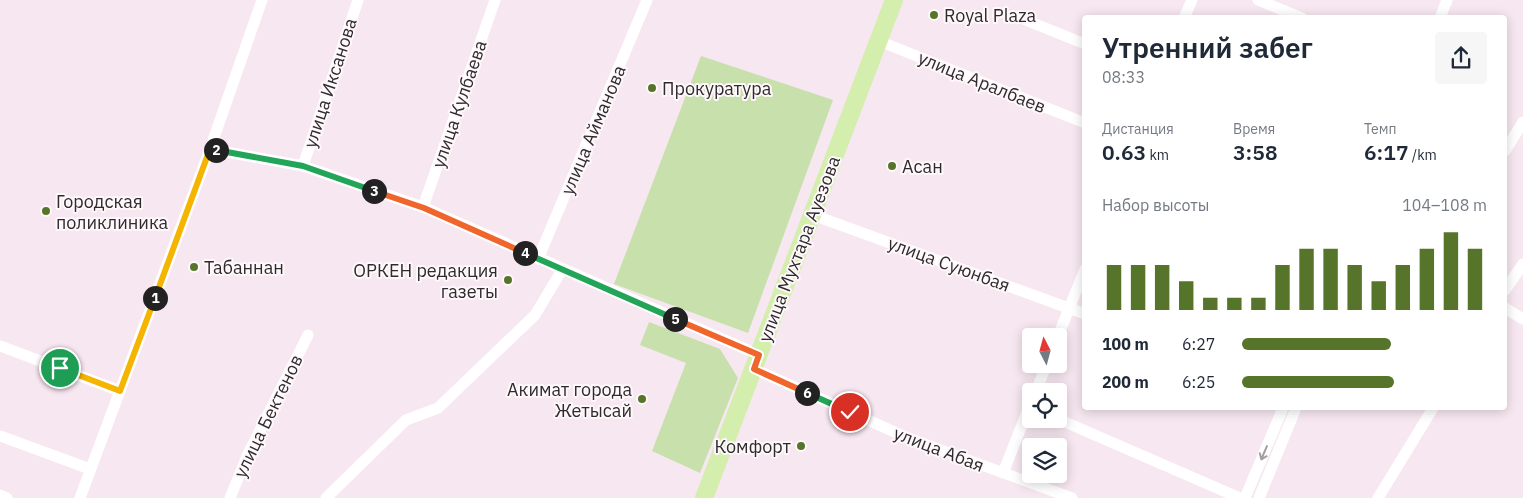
<!DOCTYPE html>
<html lang="ru">
<head>
<meta charset="utf-8">
<style>
  :root { --surface:#fff; --page:#f6f6f7; --text:#1f2937; --muted:#747a83; --accent:#57752a }
  body { margin:0; font-family:"IBM Plex Sans",sans-serif; background:var(--page); color:var(--text); height:100vh; display:flex; flex-direction:column; font-size:19px; white-space:nowrap }
  * { box-sizing:border-box; margin:0 }
  p { font-size:16px; color:var(--muted) }
  .icon { flex:none; width:28px; height:28px; fill:none; stroke:currentColor; stroke-width:2; stroke-linecap:round; stroke-linejoin:round }
  .map { position:relative; flex:1; overflow:hidden }
  .sheet { position:absolute; left:1082px; top:15px; width:425px; height:395px; display:flex; flex-direction:column; background:var(--surface); border-radius:5px; box-shadow:0 2px 12px #0003 }
  .sheet>* { flex:none }
  .needle { width:32px; rotate:354deg }
  .buttons { position:absolute; left:1022px; top:328px; display:grid; gap:10px }
  .buttons a { display:grid; place-items:center; width:45px; height:45px; border-radius:5px; background:var(--surface); box-shadow:0 2px 12px #0003; font-size:25px }
  .pin { position:absolute; display:grid; place-items:center; width:42px; height:42px; color:#fff; margin:-21px; border:2px solid #fff; border-radius:50%; box-shadow:0 1px 5px #0007 }
  .km { position:absolute; width:25px; height:25px; margin:-12px; border-radius:50%; background:#222; color:#fff; font-size:14px; line-height:25px; text-align:center }
  .round { display:grid; place-items:center; flex:none; width:52px; height:52px; border-radius:5px; background:var(--page) }
  .headline { display:flex; align-items:center; justify-content:space-between; height:85px; padding:0 20px }
  h1 { font-size:28px; font-weight:600; line-height:38px }
  .stats { display:grid; grid-template-columns:repeat(3,1fr); gap:8px; height:85px; padding:5px 20px }
  .stats div { display:grid; align-content:center }
  .stats b { font-size:21px; font-weight:600 }
  .stats small { font-size:14px; font-weight:400 }
  .stats p { font-size:14px }
  .chart { height:140px; padding:10px 20px }
  .chart p { display:flex; justify-content:space-between }
  .chart svg { width:100%; height:90px; margin-top:5px; stroke:var(--accent); stroke-width:6 }
  ul { padding:0 20px; list-style:none; font-size:16px }
  li { display:grid; grid-template-columns:80px 60px 1fr; align-items:center; height:38px }
  li i { height:12px; border-radius:6px; background:var(--accent) }
  .map>svg:first-child { display:block }
  .green { fill:#c8e0ab }
  .lines { fill:none; stroke-linecap:round; stroke-linejoin:round }
  .street { stroke:#fff; stroke-width:11 }
  .primary { stroke:#d3eead; stroke-width:18 }
  .oneway { stroke:#a19fa0 }
  .split-1-casing { stroke:#fff; stroke-width:10 }
  .split-2-casing { stroke:#fff; stroke-width:10 }
  .split-3-casing { stroke:#fff; stroke-width:10 }
  .split-4-casing { stroke:#fff; stroke-width:10 }
  .split-5-casing { stroke:#fff; stroke-width:10 }
  .split-6-casing { stroke:#fff; stroke-width:10 }
  .split-7-casing { stroke:#fff; stroke-width:10 }
  .split-1 { stroke:#f5b400; stroke-width:6 }
  .split-2 { stroke:#f5b400; stroke-width:6 }
  .split-3 { stroke:#22a559; stroke-width:6 }
  .split-4 { stroke:#f0652b; stroke-width:6 }
  .split-5 { stroke:#22a559; stroke-width:6 }
  .split-6 { stroke:#f0652b; stroke-width:6 }
  .split-7 { stroke:#22a559; stroke-width:6 }
  .poi-dot { fill:#57752a; stroke:#fef8fb; stroke-width:2 }
  .labels { text-anchor:middle; dominant-baseline:central; stroke-width:4; stroke-linejoin:round; paint-order:stroke }
  .poi-label { font-size:18px; fill:#2f2a2d; stroke:#fef8fb; text-anchor:start }
  .street-label { font-size:18px; fill:#2f2a2d; stroke:#fef8fb }
</style>
</head>
<body>
<div class="map">
<svg width="1523" height="498" viewBox="0 0 1523 498">
  <rect width="100%" height="100%" fill="#f7e7f0"/>
  <path class="green" d="M701,56L833,100L748,333L614,284Z
    M649,322L720,349L738,378L700,473L652,451L686,363L640,345Z"/>
  <g class="lines">
    <path class="street" d="M1258,0L1302,18
      M1018,17L1085,44
      M1184,18L1192,0
      M1440,18L1447,0
      M879,41L1085,123
      M210,149L303,166L423,207L759,355
      M1505,151L1523,122
      M303,166L358,0
      M423,207L495,0
      M813,215L1085,314
      M538,259L647,0
      M1505,290L1523,264
      M1505,308L1523,319
      M1058,336L1085,269
      M0,346L120,391
      M754,369L908,438L1072,498
      M1036,391L1047,364
      M1058,419L1240,498
      M0,436L90,469
      M1003,473L1031,402
      M0,495L7,498
      M80,498L210,149L262,0
      M230,498L247,456L308,335
      M326,498L406,420L438,408L535,315L562,270
      M1245,498L1283,408
      M1259,498L1296,408
      M1378,498L1433,408"/>
    <path class="primary" d="M704,498L894,0"/>
  </g>
  <defs><path id="oneway-shaft" d="M-6 0H5M1.5-3L5.5 0L1.5 3" fill="none" stroke-width="1.6" stroke-linecap="round" stroke-linejoin="round" transform="scale(1.25)"/></defs>
  <use class="oneway" href="#oneway-shaft" transform="translate(1264 453) rotate(113)"/>
  <g class="lines">
    <defs>
      <path id="split-1" d="M60,368L120,391L155,298"/>
      <path id="split-2" d="M155,298L210,149L216,150"/>
      <path id="split-3" d="M216,150L303,166L374,191"/>
      <path id="split-4" d="M374,191L424,208L525,253"/>
      <path id="split-5" d="M525,253L675,319"/>
      <path id="split-6" d="M675,319L759,355L754,369L807,393"/>
      <path id="split-7" d="M807,393L850,412"/>
    </defs>
    <use href="#split-1" class="split-1-casing"/>
    <use href="#split-2" class="split-2-casing"/>
    <use href="#split-3" class="split-3-casing"/>
    <use href="#split-4" class="split-4-casing"/>
    <use href="#split-5" class="split-5-casing"/>
    <use href="#split-6" class="split-6-casing"/>
    <use href="#split-7" class="split-7-casing"/>
    <use href="#split-1" class="split-1"/>
    <use href="#split-2" class="split-2"/>
    <use href="#split-3" class="split-3"/>
    <use href="#split-4" class="split-4"/>
    <use href="#split-5" class="split-5"/>
    <use href="#split-6" class="split-6"/>
    <use href="#split-7" class="split-7"/>
  </g>
  <g class="poi-dot">
    <circle cx="934" cy="15" r="5"/>
    <circle cx="652" cy="88" r="5"/>
    <circle cx="892" cy="166" r="5"/>
    <circle cx="46" cy="211" r="5"/>
    <circle cx="194" cy="267" r="5"/>
    <circle cx="508" cy="280" r="5"/>
    <circle cx="642" cy="399" r="5"/>
    <circle cx="801" cy="446" r="5"/>
  </g>
  <g class="labels">
    <g class="poi-label">
      <text x="944" y="15">Royal Plaza</text>
      <text x="662" y="88">Прокуратура</text>
      <text x="902" y="166">Асан</text>
      <text x="56" y="201">Городская<tspan x="56" dy="21">поликлиника</tspan></text>
      <text x="204" y="267">Табаннан</text>
      <text x="498" y="270" text-anchor="end">ОРКЕН редакция<tspan x="498" dy="21">газеты</tspan></text>
      <text x="632" y="389" text-anchor="end">Акимат города<tspan x="632" dy="21">Жетысай</tspan></text>
      <text x="791" y="446" text-anchor="end">Комфорт</text>
    </g>
    <g class="street-label">
      <text transform="translate(982 82) rotate(22)">улица Аралбаев</text>
      <text transform="translate(330 83) rotate(-72)">улица Иксанова</text>
      <text transform="translate(459 104) rotate(-71)">улица Кулбаева</text>
      <text transform="translate(593 130) rotate(-67)">улица Айманова</text>
      <text transform="translate(799 249) rotate(-69)">улица Мухтара Ауезова</text>
      <text transform="translate(949 264) rotate(20)">улица Суюнбая</text>
      <text transform="translate(268 416) rotate(-64)">улица Бектенов</text>
      <text transform="translate(939 449) rotate(21)">улица Абая</text>
    </g>
  </g>
</svg>
<div class="buttons">
<a><svg class="needle" viewBox="-14 -14 28 28"><path d="M0-13l5 13h-10z" fill="#e53935"/><path d="M0 13l5-13h-10z" fill="#747a83"/></svg></a>
<a><svg class="icon" aria-label="locate" viewBox="0 0 24 24"><circle cx="12" cy="12" r="6"/><path d="M12 2v4M12 18v4M2 12h4M18 12h4"/></svg></a>
<a><svg class="icon" aria-label="layers" viewBox="0 0 24 24"><path d="M12 4l9 5-9 5-9-5zM3 14l9 5 9-5"/></svg></a>
</div>
<div class="pin" style="left:60px;top:368px;background:#1e9e55"><svg class="icon" aria-label="arrive" viewBox="0 0 24 24"><path d="M6 21V4h12l-3 4 3 4H6"/></svg></div>
<div class="pin" style="left:850px;top:412px;background:#d93025"><svg class="icon" aria-label="check" viewBox="0 0 24 24"><path d="M5 12l5 5 9-10"/></svg></div>
<b class="km" style="left:155px;top:298px">1</b>
<b class="km" style="left:216px;top:150px">2</b>
<b class="km" style="left:374px;top:191px">3</b>
<b class="km" style="left:525px;top:253px">4</b>
<b class="km" style="left:675px;top:319px">5</b>
<b class="km" style="left:807px;top:393px">6</b>
<section class="sheet">
<div class="headline"><div><h1>Утренний забег</h1><p>08:33</p></div><a class="round"><svg class="icon" aria-label="share" viewBox="0 0 24 24"><path d="M12 15V3M7 8l5-5 5 5M5 13v7h14v-7"/></svg></a></div>
<div class="stats">
<div><p>Дистанция</p><b>0.63<small> km</small></b></div>
<div><p>Время</p><b>3:58</b></div>
<div><p>Темп</p><b>6:17<small> /km</small></b></div>
</div>
<div class="chart"><p><span>Набор высоты</span>104–108 m</p>
<svg viewBox="0 0 160 44" preserveAspectRatio="none"><path d="M5 44V22M15 44V22M25 44V22M35 44V30M45 44V38M55 44V38M65 44V38M75 44V22M85 44V14M95 44V14M105 44V22M115 44V30M125 44V22M135 44V14M145 44V6M155 44V14"/></svg>
</div>
<ul>
<li><b>100 m</b>6:27<i style="width:61%"></i></li>
<li><b>200 m</b>6:25<i style="width:62%"></i></li>
</ul>
</section>
</div>
</body>
</html>
